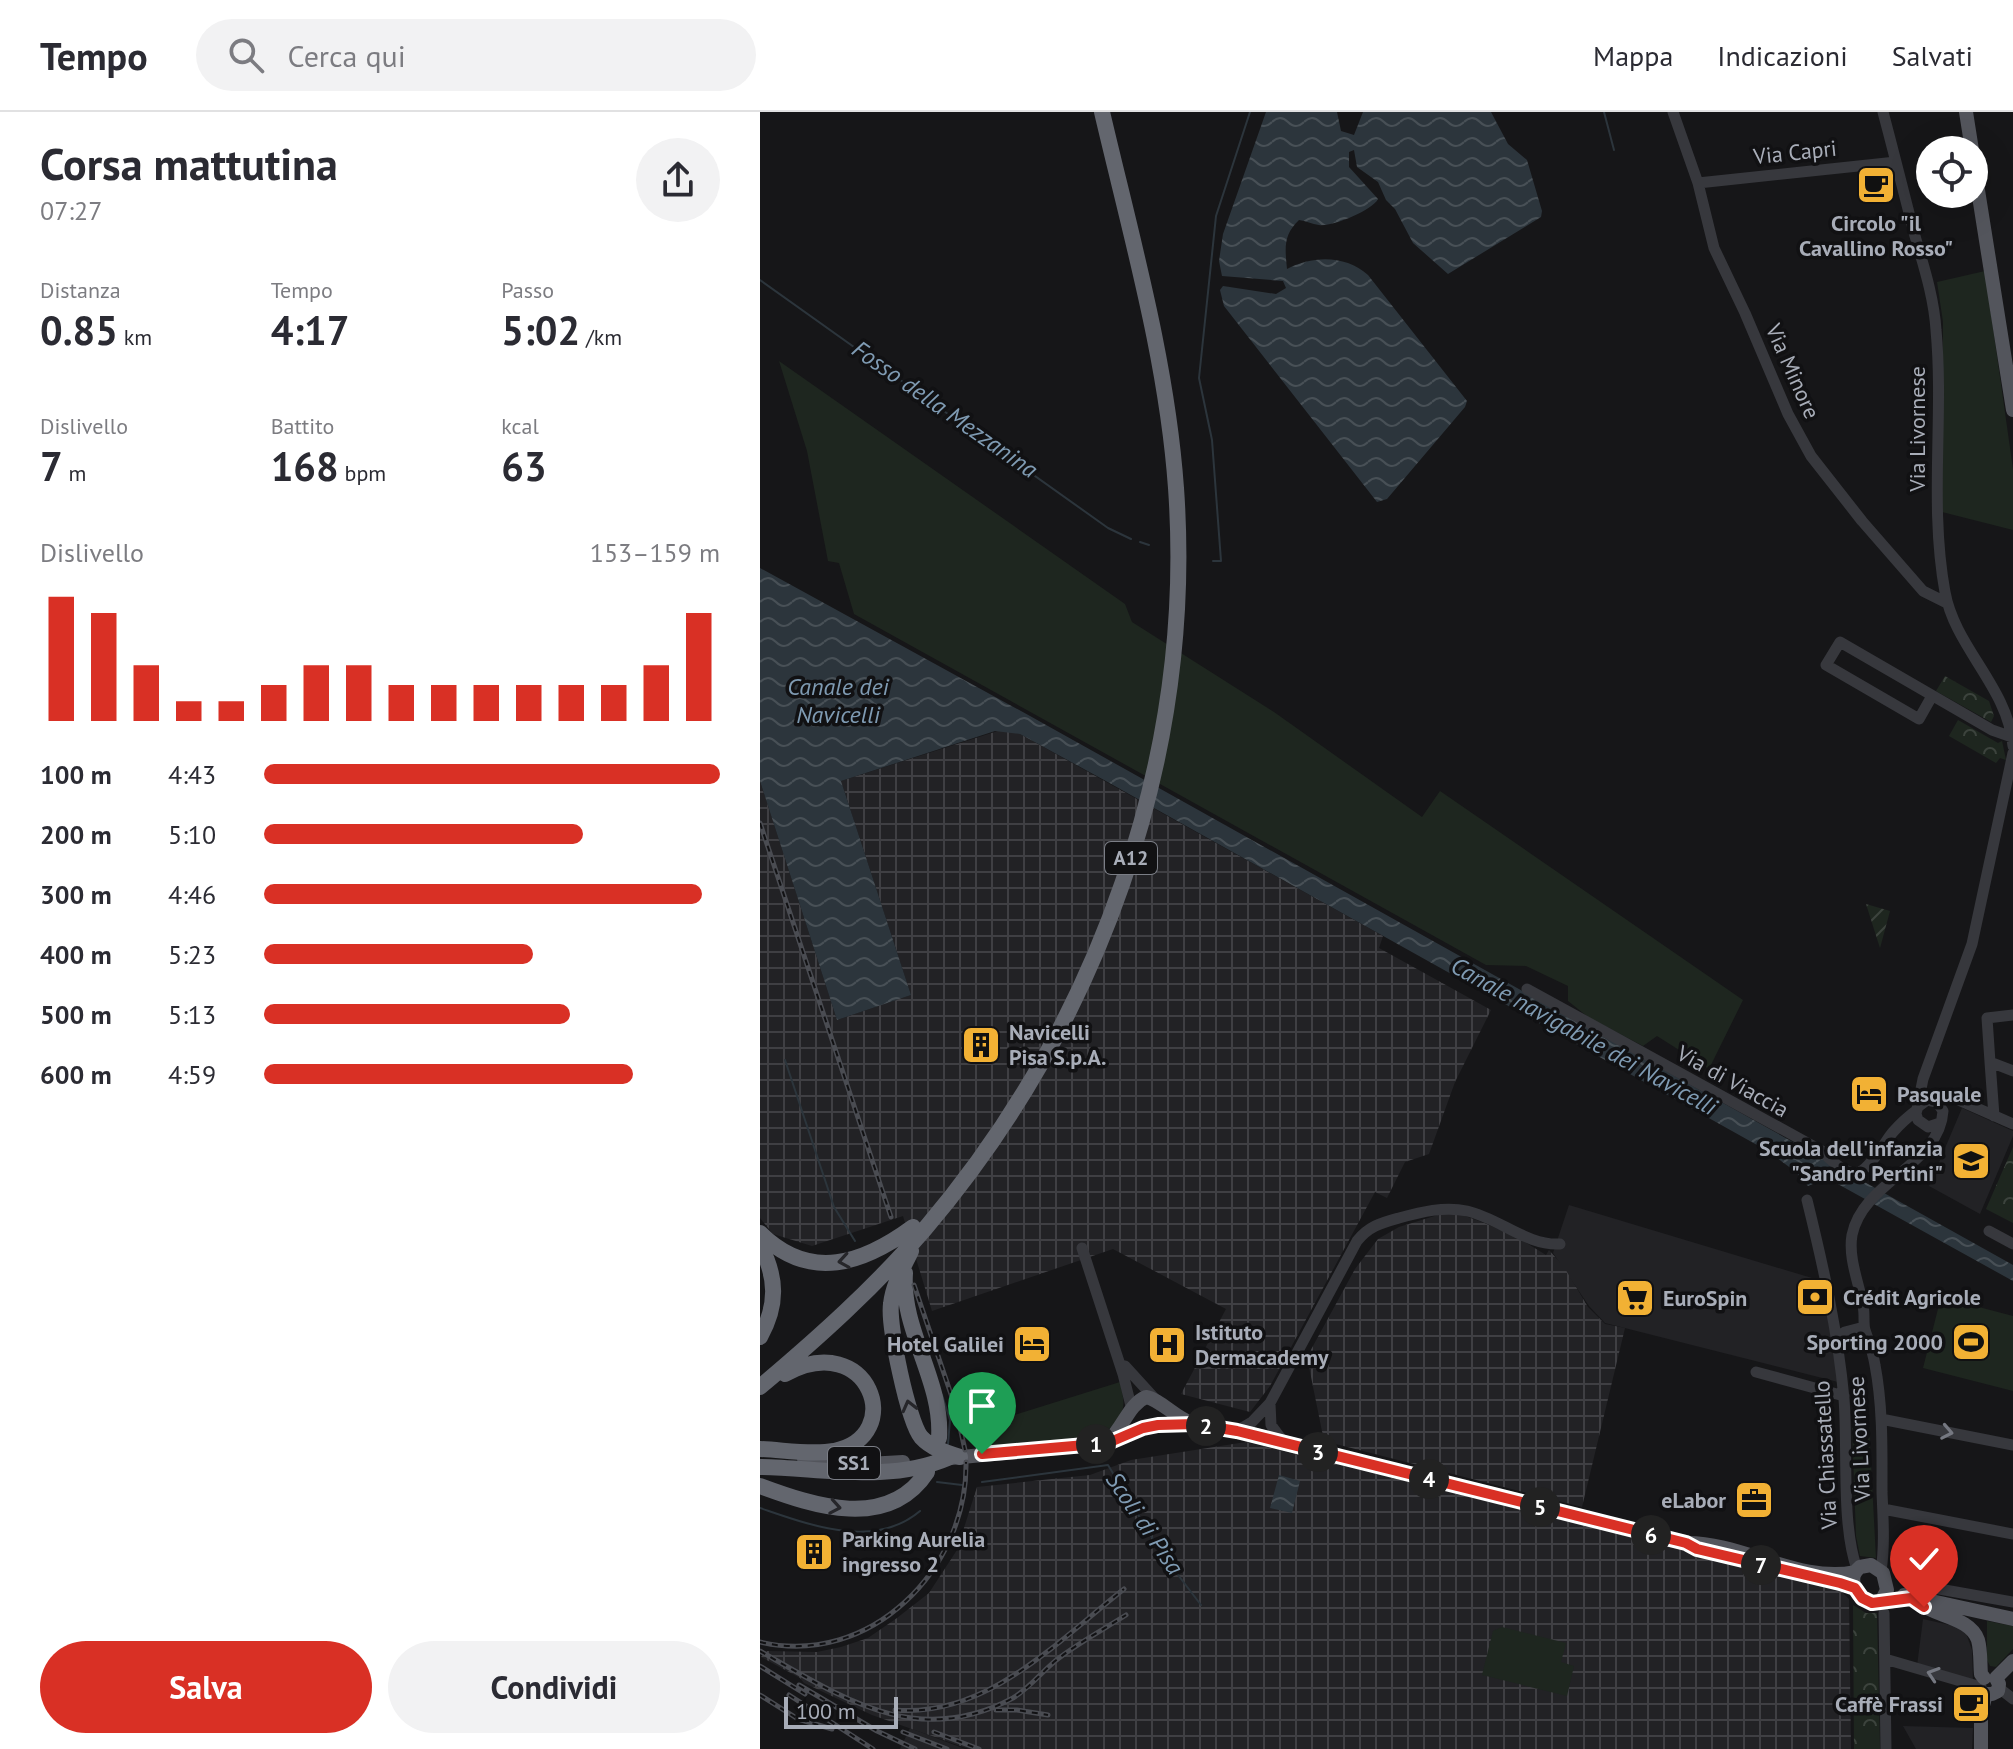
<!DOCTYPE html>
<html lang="it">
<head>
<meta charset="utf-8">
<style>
  :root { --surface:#fff; --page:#f2f2f3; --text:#2b2b33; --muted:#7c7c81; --line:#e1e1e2; --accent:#d93025 }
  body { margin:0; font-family:"PT Sans",sans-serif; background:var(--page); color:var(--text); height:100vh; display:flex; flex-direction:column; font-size:30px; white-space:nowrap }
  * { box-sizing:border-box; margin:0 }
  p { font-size:26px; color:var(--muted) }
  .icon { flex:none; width:44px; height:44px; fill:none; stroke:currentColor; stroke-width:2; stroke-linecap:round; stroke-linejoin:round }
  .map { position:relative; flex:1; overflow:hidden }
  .sheet { display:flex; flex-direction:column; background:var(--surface); width:760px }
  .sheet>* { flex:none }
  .controls { position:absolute; left:1156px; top:24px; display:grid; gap:16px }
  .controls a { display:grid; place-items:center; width:72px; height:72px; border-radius:50%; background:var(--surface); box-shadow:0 8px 32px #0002; font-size:40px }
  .scale { position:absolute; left:24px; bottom:20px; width:114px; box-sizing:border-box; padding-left:8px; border:4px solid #a8adb8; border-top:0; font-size:22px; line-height:28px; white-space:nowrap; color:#a8adb8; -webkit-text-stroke:6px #111113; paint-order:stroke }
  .pin { position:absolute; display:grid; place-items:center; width:68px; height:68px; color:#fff; margin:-82px -34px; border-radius:50% 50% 50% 0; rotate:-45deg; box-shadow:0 0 8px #0007 }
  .pin .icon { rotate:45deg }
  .km { position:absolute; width:40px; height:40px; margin:-20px; border-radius:50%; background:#222; color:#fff; font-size:22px; line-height:40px; text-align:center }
  .round { display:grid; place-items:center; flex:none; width:84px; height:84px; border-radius:42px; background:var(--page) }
  .headline { display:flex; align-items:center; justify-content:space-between; height:136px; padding:0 40px }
  h1 { font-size:44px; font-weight:700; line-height:60px }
  .metrics { display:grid; grid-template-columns:repeat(3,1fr); gap:12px; height:136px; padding:8px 40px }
  .metrics div { display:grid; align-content:center }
  .metrics b { font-size:40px; font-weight:700 }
  .metrics small { font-size:22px; font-weight:400 }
  .metrics p { font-size:22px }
  .chart { height:224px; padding:16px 40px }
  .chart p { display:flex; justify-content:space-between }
  .chart svg { width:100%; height:144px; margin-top:8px; stroke:var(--accent); stroke-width:6 }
  .cta { display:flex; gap:16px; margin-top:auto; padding:16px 40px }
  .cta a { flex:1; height:92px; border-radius:48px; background:var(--accent); color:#fff; font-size:32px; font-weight:700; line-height:92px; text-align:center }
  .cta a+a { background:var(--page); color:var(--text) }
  ul { padding:0 40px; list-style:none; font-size:26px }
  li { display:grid; grid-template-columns:128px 96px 1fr; align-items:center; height:60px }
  li i { height:20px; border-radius:10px; background:var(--accent) }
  header { display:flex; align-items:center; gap:48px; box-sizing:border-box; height:112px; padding:0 40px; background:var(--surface); border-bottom:2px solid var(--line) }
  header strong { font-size:38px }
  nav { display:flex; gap:44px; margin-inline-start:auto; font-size:28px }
  .search { width:560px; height:72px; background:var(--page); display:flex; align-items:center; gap:20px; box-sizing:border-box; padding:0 28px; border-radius:44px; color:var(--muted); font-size:30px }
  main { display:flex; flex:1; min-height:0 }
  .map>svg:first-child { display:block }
  .built { fill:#222225 }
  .industrial { fill:url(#industrial-grid) }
  .grass { fill:#1e261f }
  .forest { fill:url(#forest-crowns) }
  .garden { fill:url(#garden-furrows) }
  .water { fill:url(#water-waves) }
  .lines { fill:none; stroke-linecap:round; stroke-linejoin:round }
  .stream { stroke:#2c353c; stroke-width:2 }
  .minor { stroke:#37383d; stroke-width:11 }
  .major { stroke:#53555c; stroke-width:14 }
  .highway { stroke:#63666e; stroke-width:16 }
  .rail-casing { stroke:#4a4c52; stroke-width:5 }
  .rail { stroke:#111113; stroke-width:2; stroke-dasharray:6; stroke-linecap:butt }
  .oneway { stroke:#26262a }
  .oneway2 { stroke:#757881 }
  .route-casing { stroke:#fff; stroke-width:16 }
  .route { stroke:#d93025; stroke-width:10 }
  .labels { text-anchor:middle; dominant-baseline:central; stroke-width:7; stroke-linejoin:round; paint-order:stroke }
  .shield { fill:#111113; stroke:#7b7e86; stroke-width:2 }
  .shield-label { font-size:20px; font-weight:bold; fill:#a8adb8 }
  .street-label { font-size:22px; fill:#a8adb8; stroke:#111113 }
  .poi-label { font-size:22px; font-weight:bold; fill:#a8adb8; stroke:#111113; text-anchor:start }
  .water-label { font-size:24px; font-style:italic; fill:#7f9bb3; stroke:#111113 }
</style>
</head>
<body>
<header>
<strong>Tempo</strong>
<div class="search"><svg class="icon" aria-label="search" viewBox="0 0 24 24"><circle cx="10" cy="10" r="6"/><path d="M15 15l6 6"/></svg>Cerca qui</div>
<nav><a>Mappa</a><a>Indicazioni</a><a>Salvati</a></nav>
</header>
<main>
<section class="sheet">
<div class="headline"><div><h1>Corsa mattutina</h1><p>07:27</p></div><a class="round"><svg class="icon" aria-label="share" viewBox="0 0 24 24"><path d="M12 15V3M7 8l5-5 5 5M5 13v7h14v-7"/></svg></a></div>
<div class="metrics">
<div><p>Distanza</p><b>0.85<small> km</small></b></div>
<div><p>Tempo</p><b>4:17</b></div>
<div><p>Passo</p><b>5:02<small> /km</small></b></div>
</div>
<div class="metrics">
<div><p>Dislivello</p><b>7<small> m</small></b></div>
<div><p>Battito</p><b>168<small> bpm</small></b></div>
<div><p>kcal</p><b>63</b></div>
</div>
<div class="chart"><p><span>Dislivello</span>153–159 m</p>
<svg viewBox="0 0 160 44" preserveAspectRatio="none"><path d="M5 44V6M15 44V11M25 44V27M35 44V38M45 44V38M55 44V33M65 44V27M75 44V27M85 44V33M95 44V33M105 44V33M115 44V33M125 44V33M135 44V33M145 44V27M155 44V11"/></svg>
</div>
<ul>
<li><b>100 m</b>4:43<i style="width:100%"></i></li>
<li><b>200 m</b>5:10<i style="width:70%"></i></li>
<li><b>300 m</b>4:46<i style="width:96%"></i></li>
<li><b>400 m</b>5:23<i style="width:59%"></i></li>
<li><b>500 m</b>5:13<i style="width:67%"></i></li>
<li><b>600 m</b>4:59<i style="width:81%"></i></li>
</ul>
<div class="cta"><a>Salva</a><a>Condividi</a></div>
</section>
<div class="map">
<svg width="1253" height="1637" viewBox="0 0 1253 1637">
  <defs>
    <pattern id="industrial-grid" width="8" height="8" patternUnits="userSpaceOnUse" patternTransform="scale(2)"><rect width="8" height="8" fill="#222225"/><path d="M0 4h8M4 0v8" fill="none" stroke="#3f3f43"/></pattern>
    <pattern id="forest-crowns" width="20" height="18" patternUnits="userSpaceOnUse" patternTransform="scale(2)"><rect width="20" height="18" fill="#1e261f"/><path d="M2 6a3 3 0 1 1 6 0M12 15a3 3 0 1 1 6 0" fill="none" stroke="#3c433d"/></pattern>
    <pattern id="garden-furrows" width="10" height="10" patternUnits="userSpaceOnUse" patternTransform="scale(2)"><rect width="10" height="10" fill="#1e261f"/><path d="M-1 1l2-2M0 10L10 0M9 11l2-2" fill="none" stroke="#3c433d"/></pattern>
    <pattern id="water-waves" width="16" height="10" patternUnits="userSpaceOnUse" patternTransform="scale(2)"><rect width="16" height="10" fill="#2c353c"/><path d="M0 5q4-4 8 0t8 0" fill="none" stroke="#485056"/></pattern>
  </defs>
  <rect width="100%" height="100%" fill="#161618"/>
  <path class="built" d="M1202,996L1253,1019V1024L1220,1102L1169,1074Z
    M809,1093L1062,1169L1078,1270L845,1211L829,1194L793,1141Z
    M1163,1507L1199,1515L1206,1521L1212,1538L1213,1568L1157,1554Z
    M1143,1614L1213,1616L1212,1637H1156Z
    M150,1616L205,1637H140Z"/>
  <path class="industrial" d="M241,618L260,622L623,824L619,836L731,898L695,970L669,1042L645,1050L627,1086L615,1080L510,1274L490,1300L421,1282L466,1197L353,1137L172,1199L143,1104L52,1134L13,1122L0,1106V669L77,908L151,883L81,669Z
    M681,1102L702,1103L722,1110L755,1124L786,1143L789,1138L804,1155L828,1195L845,1212L865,1216L822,1395L564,1329L547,1245L595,1157L618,1127L639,1115Z
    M486,1330L930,1439L1082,1480L1089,1487L1091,1637H209L112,1603L44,1571L40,1566L1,1545L6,1539L57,1540L81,1535L108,1526L137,1506L169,1481L197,1438L217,1375L330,1363L371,1348Z"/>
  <path class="grass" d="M1225,159L1253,357V418L1182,400L1183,210L1177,170Z
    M19,249L365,492L372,510L514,600L662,705L680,679L983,888L949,957L897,924L883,934L828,905L808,889V874L766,854L726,853L94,502L79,451L68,449L47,339Z
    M1181,1185L1253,1204V1279L1163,1256Z
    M360,1270C362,1281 366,1292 361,1302C358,1309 351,1316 344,1320C319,1333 253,1333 223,1336L219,1314Z
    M1109,1314L1116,1446L1100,1444L1096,1424L1092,1315Z
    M1227,1509L1253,1514V1537L1236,1555L1230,1554L1227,1548Z
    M742,1515L806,1531L801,1550L814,1554L807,1584L722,1563L733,1519Z"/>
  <path class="forest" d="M1185,564L1229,589L1234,604L1231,610L1176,579Z
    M1198,608L1238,631L1242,629L1246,648L1240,646L1236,651L1189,624Z
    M1253,1035V1111L1226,1097Z
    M1093,1493L1106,1501H1117L1120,1637H1094Z"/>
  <path class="garden" d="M1106,792L1130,799L1120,836Z"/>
  <path class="water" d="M506,0H577L581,19L594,23L603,0H731L748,32L767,48L782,99L781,105L688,162L653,131L635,97L626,88L618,70L597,55L594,38L589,40V55L618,87C612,99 571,115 559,113C552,112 546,109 539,108C523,123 525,136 527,157C553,143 586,143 608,163L707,289L705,295L627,387L617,390L464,194L460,178L463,174L516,182L526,176L523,169L462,164L459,149L463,122Z
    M0,456L270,604L1253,1153V1169L1067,1066L1048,1074L1036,1060L1006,1038L344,668L260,622L235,619L81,669L151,883L77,908L0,669Z
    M519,1363L540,1369L532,1401L510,1396Z"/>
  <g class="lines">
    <path class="stream" d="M844,0L854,38
      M0,168L348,416L371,427
      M380,430L389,433
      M453,449H461L452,328L439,266L456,104L490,0
      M25,948L74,1095L95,1129
      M182,1283L190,1308L188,1332
      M177,1370L202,1373
      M222,1370L348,1353L402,1442L441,1493
      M0,1396C50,1413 114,1438 160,1399"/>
    <path class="minor" d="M913,0L938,71L954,136L985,201L1028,302L1051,344L1102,409L1163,479L1187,491
      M1123,0C1134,41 1144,82 1155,124C1164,155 1174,186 1176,218C1184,305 1169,393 1185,480C1195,536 1248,575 1253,634
      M938,71L1136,50
      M1172,584L1159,607L1066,553L1080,530L1232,618L1252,625
      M767,877L1062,1039C1069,1047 1083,1060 1094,1061C1107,1063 1125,1029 1133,1020C1140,1012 1149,1004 1157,998
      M1230,950L1227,906L1253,903
      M1175,989L1194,986L1253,1012
      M1234,1004L1230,950L1253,959
      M1180,1011L1168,1015L1158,1008L1156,1002L1163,967L1212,832L1253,641
      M1047,1088C1063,1153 1078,1220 1084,1287C1088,1336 1081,1413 1097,1457
      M1229,1119L1253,1132
      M322,1136L363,1262L372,1298
      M1077,1226L1085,1220L1104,1215
      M365,1254L396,1288
      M996,1260L1084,1284
      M510,1292L511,1313L525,1332
      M1121,1307L1253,1333
      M477,1319L492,1310L510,1291L597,1129C609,1114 621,1111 639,1106C661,1100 684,1094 707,1099C739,1106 767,1134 800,1132
      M1123,1397L1253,1422
      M1121,1459C1125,1434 1123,1406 1122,1380C1122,1338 1123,1295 1115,1253C1113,1240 1109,1230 1105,1218C1103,1211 1105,1202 1103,1194C1099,1171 1088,1146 1092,1123C1103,1069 1180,1053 1183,999L1177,990L1167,988L1159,994
      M1165,1489L1168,1475L1253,1490
      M1124,1501L1126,1637
      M1125,1547L1221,1575
      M1239,1576L1253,1587"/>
    <path class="major" d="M1206,0L1212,38
      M1214,53L1253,298
      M349,1328C363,1316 369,1292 386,1285C399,1287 415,1305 431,1311
      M191,1346L348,1331L383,1316L398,1313L435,1312L487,1321L926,1431C981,1430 1041,1472 1095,1460
      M44,1347L108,1352L143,1350
      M1066,1468L1095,1476
      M1144,1483L1253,1507
      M1122,1488L1127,1478L1123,1461L1111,1453L1100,1455C1094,1460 1092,1465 1094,1473C1100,1499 1131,1489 1151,1486
      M1157,1490C1176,1505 1210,1505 1218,1528C1221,1539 1220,1551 1221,1562L1224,1566
      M1236,1566L1253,1549
      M1226,1582H1232L1238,1579L1239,1572L1236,1566
      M1221,1637V1601L1226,1582"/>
    <path class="highway" d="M0,1121C50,1171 104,1151 153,1115
      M0,1133C17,1165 18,1193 0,1225
      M151,1139C143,1156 133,1173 131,1192C128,1213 148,1309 161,1325C171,1336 186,1341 200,1345
      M145,1161C141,1219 183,1269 179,1326
      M0,1275C58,1226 114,1176 164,1118C338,914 435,645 416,376C407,249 371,124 342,0
      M0,1337C24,1338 51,1343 74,1339C148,1324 109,1216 25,1262
      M0,1355C61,1356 130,1371 188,1346
      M0,1374C54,1394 128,1419 167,1360"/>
    <defs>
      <path id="rail" d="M0,711L131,1105
        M154,1173L196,1297L205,1338
        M0,1530C110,1556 208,1457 206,1350
        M0,1539C84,1587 158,1637 253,1586C271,1575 283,1558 299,1546C320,1530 344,1517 366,1503
        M0,1554L45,1582
        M39,1573L117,1619L155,1637
        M0,1583L38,1607L72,1617
        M29,1583L113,1637
        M135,1598C226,1606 298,1529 364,1477
        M236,1598H257L288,1603
        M143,1620L187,1637
        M174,1620L219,1637"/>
    </defs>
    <use href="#rail" class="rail-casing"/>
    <use href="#rail" class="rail"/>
  </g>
  <defs><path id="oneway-chevron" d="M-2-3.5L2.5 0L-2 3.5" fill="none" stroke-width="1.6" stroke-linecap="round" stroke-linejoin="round" transform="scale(2)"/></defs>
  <g class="oneway">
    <use href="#oneway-chevron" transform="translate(84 1149) rotate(171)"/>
    <use href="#oneway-chevron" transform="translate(149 1294) rotate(-104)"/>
    <use href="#oneway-chevron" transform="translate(75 1395) rotate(10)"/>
  </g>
  <g class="oneway2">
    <use href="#oneway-chevron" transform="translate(1187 1320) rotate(11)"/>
    <use href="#oneway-chevron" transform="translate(1173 1562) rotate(-162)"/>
  </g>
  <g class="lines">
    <defs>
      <path id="route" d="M222,1342L348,1331L383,1316L398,1313L435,1312L477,1319L926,1431L937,1437L1080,1471L1095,1476L1102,1486L1112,1491L1151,1486L1164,1495"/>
    </defs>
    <use href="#route" class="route-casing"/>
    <use href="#route" class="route"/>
  </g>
  <defs>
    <symbol id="cafe-square" viewBox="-11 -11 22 22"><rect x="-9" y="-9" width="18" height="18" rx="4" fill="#f2b134" stroke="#111113"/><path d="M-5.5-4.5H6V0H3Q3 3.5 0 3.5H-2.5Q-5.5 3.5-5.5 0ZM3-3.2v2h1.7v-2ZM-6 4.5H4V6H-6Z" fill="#111"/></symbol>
    <symbol id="building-square" viewBox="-11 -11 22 22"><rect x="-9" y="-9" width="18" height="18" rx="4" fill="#f2b134" stroke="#111113"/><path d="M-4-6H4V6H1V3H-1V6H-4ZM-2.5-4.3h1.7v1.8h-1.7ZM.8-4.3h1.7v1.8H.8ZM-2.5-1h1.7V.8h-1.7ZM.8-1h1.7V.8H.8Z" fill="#111"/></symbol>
    <symbol id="hotel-square" viewBox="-11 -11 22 22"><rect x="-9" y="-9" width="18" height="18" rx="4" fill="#f2b134" stroke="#111113"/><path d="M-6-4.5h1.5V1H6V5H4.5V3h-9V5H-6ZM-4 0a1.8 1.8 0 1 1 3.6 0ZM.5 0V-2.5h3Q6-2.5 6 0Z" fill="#111"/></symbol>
    <symbol id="school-square" viewBox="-11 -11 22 22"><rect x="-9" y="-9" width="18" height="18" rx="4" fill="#f2b134" stroke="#111113"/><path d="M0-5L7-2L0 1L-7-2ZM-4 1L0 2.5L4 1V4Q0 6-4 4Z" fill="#111"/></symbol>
    <symbol id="bank-square" viewBox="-11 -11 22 22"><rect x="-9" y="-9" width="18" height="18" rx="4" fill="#f2b134" stroke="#111113"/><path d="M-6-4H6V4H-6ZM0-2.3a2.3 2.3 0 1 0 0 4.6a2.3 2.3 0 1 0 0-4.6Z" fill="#111"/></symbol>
    <symbol id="supermarket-square" viewBox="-11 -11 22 22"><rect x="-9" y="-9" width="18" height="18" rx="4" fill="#f2b134" stroke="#111113"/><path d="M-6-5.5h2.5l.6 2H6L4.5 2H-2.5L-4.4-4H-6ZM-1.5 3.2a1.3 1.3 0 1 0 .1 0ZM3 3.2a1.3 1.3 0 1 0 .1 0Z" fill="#111"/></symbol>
    <symbol id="stadium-square" viewBox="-11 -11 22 22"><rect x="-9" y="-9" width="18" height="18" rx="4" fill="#f2b134" stroke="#111113"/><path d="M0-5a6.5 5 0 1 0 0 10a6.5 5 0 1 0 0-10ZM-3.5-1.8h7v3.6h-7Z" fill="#111"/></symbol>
    <symbol id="hospital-square" viewBox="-11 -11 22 22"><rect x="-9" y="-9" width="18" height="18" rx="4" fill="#f2b134" stroke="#111113"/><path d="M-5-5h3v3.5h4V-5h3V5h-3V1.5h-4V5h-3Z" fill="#111"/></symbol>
    <symbol id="office-square" viewBox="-11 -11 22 22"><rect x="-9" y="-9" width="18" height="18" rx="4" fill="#f2b134" stroke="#111113"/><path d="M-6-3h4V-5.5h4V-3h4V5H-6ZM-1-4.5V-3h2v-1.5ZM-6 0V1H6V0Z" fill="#111"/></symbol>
  </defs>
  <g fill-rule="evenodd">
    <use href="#cafe-square" x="1094" y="51" width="44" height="44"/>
    <use href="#building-square" x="199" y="911" width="44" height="44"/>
    <use href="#hotel-square" x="1087" y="960" width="44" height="44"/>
    <use href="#school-square" x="1189" y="1027" width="44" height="44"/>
    <use href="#bank-square" x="1033" y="1163" width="44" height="44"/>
    <use href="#supermarket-square" x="853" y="1164" width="44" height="44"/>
    <use href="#stadium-square" x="1189" y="1208" width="44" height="44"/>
    <use href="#hotel-square" x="250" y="1210" width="44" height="44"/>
    <use href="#hospital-square" x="385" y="1211" width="44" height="44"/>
    <use href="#office-square" x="972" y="1366" width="44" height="44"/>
    <use href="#building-square" x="32" y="1418" width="44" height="44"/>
    <use href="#cafe-square" x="1189" y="1570" width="44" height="44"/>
  </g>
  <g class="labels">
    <g class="shield">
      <rect x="345" y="730" width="52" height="32" rx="6"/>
      <rect x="68" y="1335" width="52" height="32" rx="6"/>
    </g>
    <g class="shield-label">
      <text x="371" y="746">A12</text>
      <text x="94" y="1351">SS1</text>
    </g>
    <g class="street-label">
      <text transform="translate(1035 40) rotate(-6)">Via Capri</text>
      <text transform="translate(1033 259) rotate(66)">Via Minore</text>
      <text transform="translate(1157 317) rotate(-90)">Via Livornese</text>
      <text transform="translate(973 969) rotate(29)">Via di Viaccia</text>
      <text transform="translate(1099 1327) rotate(-93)">Via Livornese</text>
      <text transform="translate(1065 1343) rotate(-93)">Via Chiassatello</text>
    </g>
    <g class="poi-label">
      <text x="1116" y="111" text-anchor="middle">Circolo "il<tspan x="1116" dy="25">Cavallino Rosso"</tspan></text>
      <text x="249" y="920">Navicelli<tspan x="249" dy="25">Pisa S.p.A.</tspan></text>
      <text x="1137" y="982">Pasquale</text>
      <text x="1183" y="1036" text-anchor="end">Scuola dell'infanzia<tspan x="1183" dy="25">"Sandro Pertini"</tspan></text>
      <text x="1083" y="1185">Crédit Agricole</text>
      <text x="903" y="1186">EuroSpin</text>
      <text x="435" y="1220">Istituto<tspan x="435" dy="25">Dermacademy</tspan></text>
      <text x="1183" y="1230" text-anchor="end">Sporting 2000</text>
      <text x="244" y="1232" text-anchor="end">Hotel Galilei</text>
      <text x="966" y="1388" text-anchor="end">eLabor</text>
      <text x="82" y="1427">Parking Aurelia<tspan x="82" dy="25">ingresso 2</tspan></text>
      <text x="1183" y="1592" text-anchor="end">Caffè Frassi</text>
    </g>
    <g class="water-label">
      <text transform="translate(185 297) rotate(35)">Fosso della Mezzanina</text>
      <text x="78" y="574">Canale dei<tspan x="78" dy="28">Navicelli</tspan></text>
      <text transform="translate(824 924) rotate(29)">Canale navigabile dei Navicelli</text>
      <text transform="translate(385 1411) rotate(56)">Scoli di Pisa</text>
    </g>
  </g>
</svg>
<div class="controls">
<a><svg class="icon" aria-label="locate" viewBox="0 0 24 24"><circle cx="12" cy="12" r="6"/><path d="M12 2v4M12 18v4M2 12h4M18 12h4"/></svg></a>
</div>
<div class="scale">100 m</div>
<div class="pin" style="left:222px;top:1342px;background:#1e9e55"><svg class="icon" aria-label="arrive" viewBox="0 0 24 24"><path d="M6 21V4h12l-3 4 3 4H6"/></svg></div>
<div class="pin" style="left:1164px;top:1495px;background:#d93025"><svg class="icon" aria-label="check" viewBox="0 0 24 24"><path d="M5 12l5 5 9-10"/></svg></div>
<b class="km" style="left:336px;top:1332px">1</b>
<b class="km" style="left:446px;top:1314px">2</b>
<b class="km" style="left:558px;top:1340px">3</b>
<b class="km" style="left:669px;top:1367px">4</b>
<b class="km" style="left:780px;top:1395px">5</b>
<b class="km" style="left:891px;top:1423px">6</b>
<b class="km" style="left:1001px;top:1453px">7</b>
</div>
</main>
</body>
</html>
